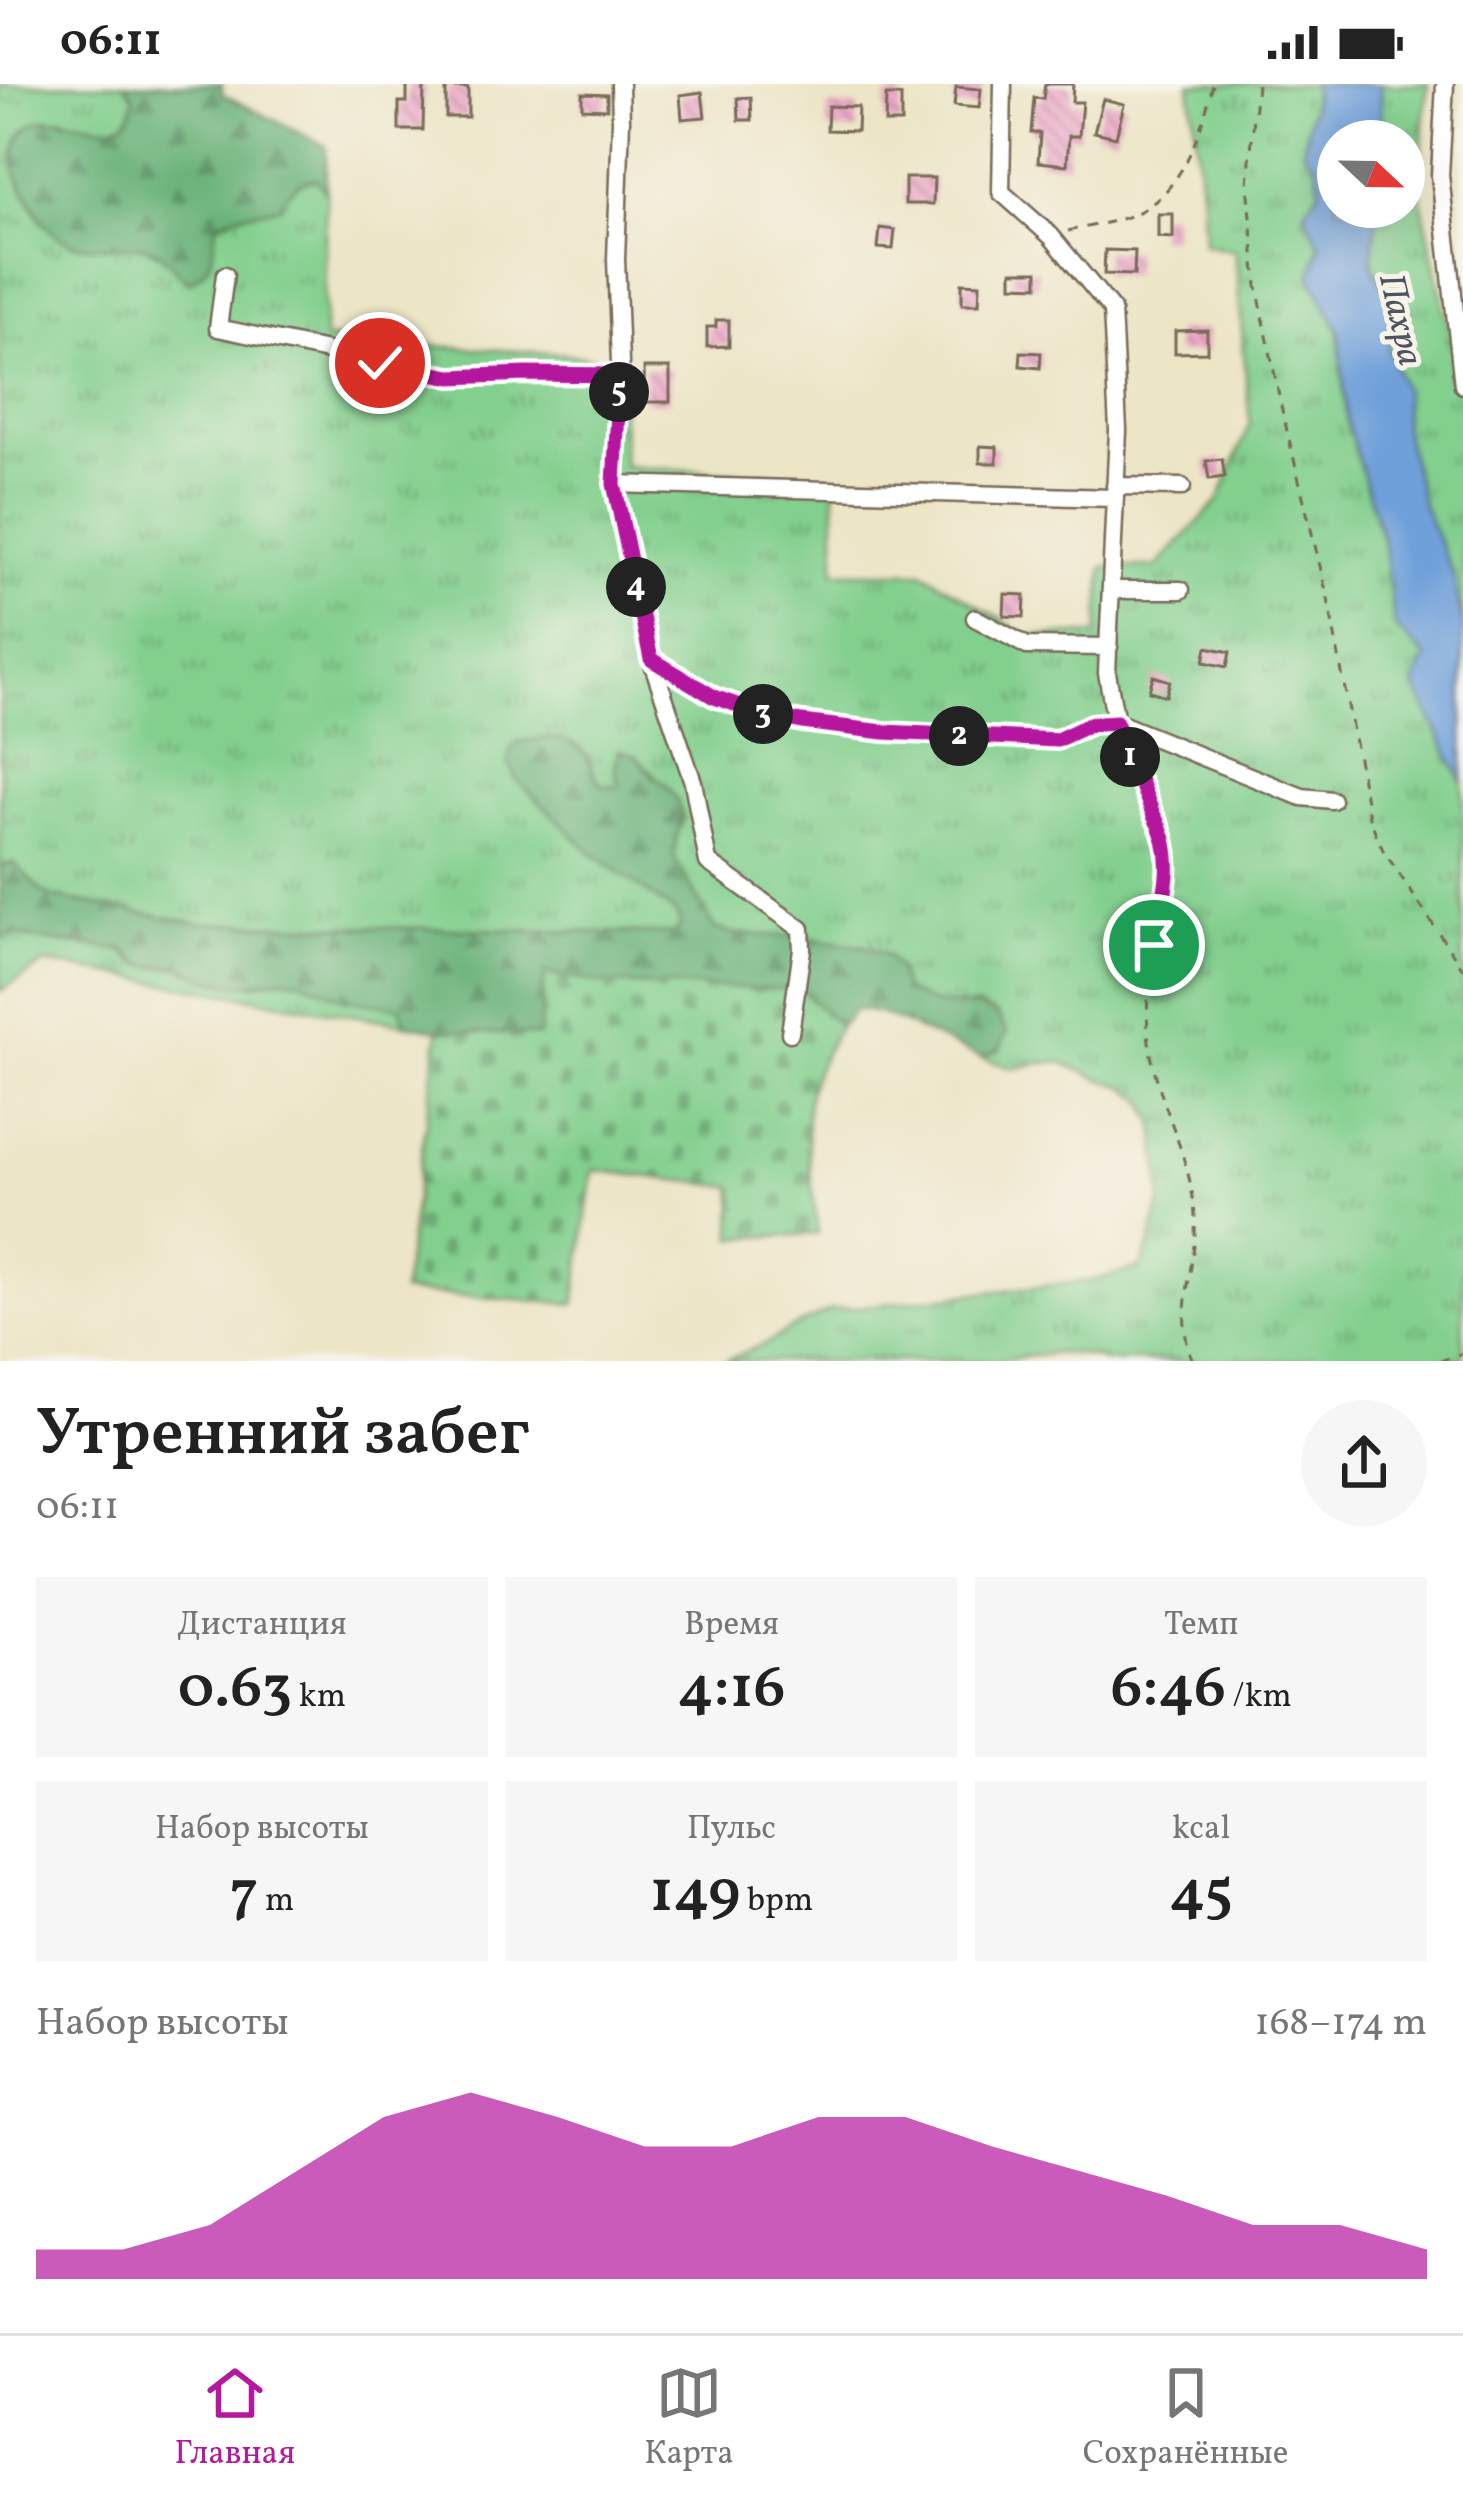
<!DOCTYPE html>
<html lang="ru">
<head>
<meta charset="utf-8">
<style>
  :root { --surface:#fff; --page:#f6f6f6; --text:#222; --muted:#767676; --line:#e0e0e0; --accent:#b5179e }
  body { margin:0; font-family:Vollkorn,serif; background:var(--page); color:var(--text); height:100vh; display:flex; flex-direction:column; font-size:45px; white-space:nowrap }
  * { box-sizing:border-box; margin:0 }
  p { font-size:39px; color:var(--muted) }
  .icon { flex:none; width:66px; height:66px; fill:none; stroke:currentColor; stroke-width:2; stroke-linecap:round; stroke-linejoin:round }
  .map { position:relative; height:1277px; overflow:hidden }
  .panel { display:flex; flex-direction:column; background:var(--surface); flex:1 }
  .panel>* { flex:none }
  .needle { width:78px; rotate:112deg }
  .buttons { position:absolute; left:1317px; top:36px; display:grid; gap:24px }
  .buttons a { display:grid; place-items:center; width:108px; height:108px; border-radius:50%; background:var(--surface); box-shadow:0 12px 48px #0002; font-size:60px }
  .pin { position:absolute; display:grid; place-items:center; width:102px; height:102px; color:#fff; margin:-51px; border:6px solid #fff; border-radius:50%; box-shadow:0 3px 12px #0007 }
  .km { position:absolute; width:60px; height:60px; margin:-30px; border-radius:50%; background:#222; color:#fff; font-size:33px; line-height:60px; text-align:center }
  .round { display:grid; place-items:center; flex:none; width:126px; height:126px; border-radius:63px; background:var(--page) }
  .summary { display:flex; align-items:center; justify-content:space-between; height:204px; padding:0 36px }
  h1 { font-size:66px; font-weight:600; line-height:90px }
  .figures { display:grid; grid-template-columns:repeat(3,1fr); gap:18px; height:204px; padding:12px 36px }
  .figures div { display:grid; align-content:center; border-radius:0px; background:var(--page); text-align:center }
  .figures b { font-size:60px; font-weight:600 }
  .figures small { font-size:33px; font-weight:400 }
  .figures p { font-size:33px }
  .chart { height:336px; padding:24px 36px }
  .chart p { display:flex; justify-content:space-between }
  .chart svg { width:100%; height:216px; margin-top:12px; fill:var(--accent); opacity:.7 }
  .status { display:flex; justify-content:space-between; align-items:center; height:84px; padding:0 60px; background:var(--surface); direction:ltr }
  .status svg { height:33px; fill:currentColor }
  .tabs { display:flex; justify-content:space-around; align-items:center; height:168px; border-top:3px solid var(--line); background:var(--surface); font-size:33px; color:var(--muted) }
  .tabs a { display:grid; justify-items:center; gap:6px }
  .tabs .active { color:var(--accent) }
  .map>svg:first-child { display:block }
  .grass { fill:url(#grass-tufts); stroke:#5e7c56; stroke-width:3 }
  .forest { fill:url(#forest-firs); stroke:#526e4c; stroke-width:3 }
  .cemetery { fill:url(#cemetery-stones); stroke:#5e7c56; stroke-width:3 }
  .water { fill:#6fa0da; stroke:#55657c; stroke-width:3 }
  .building { fill:url(#building-back-hatch) }
  .lines { fill:none; stroke-linecap:round; stroke-linejoin:round }
  .minor-casing { stroke:#796b59; stroke-width:21 }
  .path { stroke:#796b59; stroke-width:3; stroke-dasharray:9 9; stroke-linecap:butt }
  .minor { stroke:#fff; stroke-width:16 }
  .route-casing { stroke:#fff; stroke-width:24 }
  .route { stroke:#b5179e; stroke-width:15 }
  .labels { text-anchor:middle; dominant-baseline:central; stroke-width:10; stroke-linejoin:round; paint-order:stroke }
  .water-label { font-size:36px; font-style:italic; fill:#4d5360; stroke:#f7f3e8 }
</style>
</head>
<body>
<div class="status"><b>06:11</b><svg viewBox="0 0 49 12"><path d="M0 12V9h3v3zM5 12V6h3v6zM10 12V3h3v9zM15 12V0h3v12zM26 1h20v11H26zM47 4h2v5h-2z"/></svg></div>
<div class="map">
<svg width="1463" height="1277" viewBox="0 0 1463 1277">
  <defs>
    <pattern id="grass-tufts" width="24" height="20" patternUnits="userSpaceOnUse" patternTransform="scale(3)"><rect width="24" height="20" fill="#82cf8e"/><path d="M3 7l-1-3M5 7V3M7 7l1-3M15 17l-1-3M17 17v-4M19 17l1-3" fill="none" stroke="#6ca873"/></pattern>
    <pattern id="forest-firs" width="22" height="20" patternUnits="userSpaceOnUse" patternTransform="scale(3)"><rect width="22" height="20" fill="#69b279"/><path d="M5 1l3.5 6h-7zM16 11l3.5 6h-7z" fill="#589163"/></pattern>
    <pattern id="cemetery-stones" width="16" height="16" patternUnits="userSpaceOnUse" patternTransform="scale(3)"><rect width="16" height="16" fill="#82cf8e"/><path d="M2 7V4a2 2 0 0 1 4 0v3zM10 15v-3a2 2 0 0 1 4 0v3z" fill="#6ca873"/></pattern>
    <pattern id="building-back-hatch" width="6" height="6" patternUnits="userSpaceOnUse" patternTransform="scale(3)"><rect width="6" height="6" fill="#eca8c8"/><path d="M-1 5l2 2M0 0l6 6M5-1l2 2" fill="none" stroke="#c089a2"/></pattern>
  </defs>
  <rect width="100%" height="100%" fill="#f7f3e8"/>
  <filter id="ink" filterUnits="userSpaceOnUse"><feTurbulence type="fractalNoise" baseFrequency=".00833" numOctaves="2"/><feDisplacementMap in="SourceGraphic" scale="24" xChannelSelector="R" yChannelSelector="G"/><feConvolveMatrix kernelMatrix="1 2 1 2 8 2 1 2 1" color-interpolation-filters="sRGB"/></filter>
  <filter id="wash" filterUnits="userSpaceOnUse"><feTurbulence type="fractalNoise" baseFrequency=".004" numOctaves="4" result="noise"/><feDisplacementMap in="SourceGraphic" scale="48" xChannelSelector="R" yChannelSelector="G"/><feGaussianBlur stdDeviation="2.7" result="paint"/><feColorMatrix in="noise" values="0 0 0 0 0 0 0 0 0 0 0 0 0 0 0 0 0 1.4 0 .05"/><feComposite in="paint" operator="in"/></filter>
  <g filter="url(#wash)">
    <rect width="100%" height="100%" fill="#ece5c6"/>
    <path class="grass" d="M0,0H124L134,13C131,55 90,41 61,34L20,99L41,137L73,161H140L162,171L188,198C213,191 213,164 216,142C238,124 257,132 281,121C292,106 296,96 316,95L326,108L324,255L564,270L620,279L624,382L835,395V488H923L1028,552L1098,550L1103,484L1156,483L1219,416L1250,339L1235,167L1204,160L1201,105L1190,0H1312L1314,12L1304,66L1316,80L1320,106L1304,128L1320,160L1311,193L1339,246L1347,339L1384,461L1395,542L1427,573L1414,600L1463,699V1277H1106L1081,1270L1057,1269L993,1277H725L769,1258L789,1245L831,1226L1095,1196L1141,1183L1150,1161L1162,1114L1155,1041L1145,1018L1126,1003L1103,996L1061,978L1037,979L1014,985L980,973L999,966L1007,948L997,931L979,923L939,921L903,907L899,886L887,871L868,863L791,852L733,850L714,844L674,774L676,754L683,735C668,707 650,675 618,667L619,702L602,701L595,693L589,676L549,727L592,769L673,827L679,834L680,843L674,850L197,839L51,813L41,807L14,779L0,782Z
      M1380,0H1428L1418,101L1463,311V544L1454,493L1423,421L1403,343L1404,306L1389,268L1391,215L1372,182L1378,123H1404V57H1382Z
      M16,850L34,855L122,866L134,878L152,883H181L207,895L255,900L282,894L302,896L345,915L401,923L405,940L45,879L0,907V854Z"/>
    <path class="forest" d="M124,0H222V10L326,62V108L316,95C296,96 292,106 281,121C257,132 237,124 216,142C213,165 213,191 187,198C173,185 165,169 145,163C136,161 127,162 117,162C74,164 55,162 33,121C26,108 16,95 14,79C13,69 15,61 20,52C49,4 129,79 134,13Z
      M543,654C559,654 579,658 588,674C594,684 593,692 602,701L619,702L615,685L619,666L637,672L648,688L664,699L677,715L683,735L676,754L674,774L714,844L734,850L791,852L868,863L887,871L899,886L904,907L939,921L979,923L997,931L1007,948L999,966L980,973L880,929L856,925L840,942L800,906L607,900L546,890L540,952L439,946L405,940L400,923L345,915L302,896L282,894L235,901L207,895L181,883L143,882L122,866L34,855L16,850L0,854V782L14,779L41,807L51,813L197,839L674,850L680,843L679,834L673,827L592,769L516,695L508,679L512,663L518,658Z"/>
    <path class="cemetery" d="M545,890L607,900L800,906L840,942C828,961 816,982 810,1004C801,1042 814,1110 818,1150L733,1154L734,1103L593,1086L575,1220L402,1208L439,946L539,952Z"/>
    <path class="water" d="M1312,0H1380L1382,57H1338V123H1378L1372,182L1391,215L1389,267L1404,306L1403,343L1423,421L1454,493L1463,544V699L1414,600L1426,573L1395,543L1384,461L1347,339L1339,246L1311,192L1320,161L1304,128L1320,106L1316,80L1303,66L1314,12Z"/>
    <g id="blocks">
      <path class="building" d="M407,0L424,1L423,46H399V18H407Z
        M1045,0H1073L1072,18H1082L1079,52H1069L1067,81L1038,78L1040,49H1031L1034,14L1043,15Z
        M956,3L981,5L979,24L954,22Z
        M446,4H468V33H446Z
        M702,8L705,33L682,35L680,11Z
        M582,9L607,10V25L582,24Z
        M886,12H901V39H885Z
        M751,13L752,36H739L738,14Z
        M1103,15L1124,20L1116,53L1094,48Z
        M828,22L858,23L857,47L827,46Z
        M905,94H934L933,120H905Z
        M1158,130H1173V154L1158,153Z
        M880,144L895,146L893,165L878,164Z
        M1105,166L1135,167L1134,191L1104,190Z
        M1012,187H1038V202L1012,201Z
        M962,199L980,200L979,220H962Z
        M716,236H729V262L707,263V243H716Z
        M1207,246V268L1175,269V247Z
        M1021,268L1041,269L1040,284L1020,282Z
        M644,284H670V318H645Z
        M980,362L997,363V379H980Z
        M1222,375L1225,393L1209,395L1206,377Z
        M1005,510L1025,511L1024,533L1004,532Z
        M1207,563L1230,568L1227,583L1204,578Z
        M1153,592L1170,597L1166,612L1149,607Z"/>
    </g>
  </g>
  <g filter="url(#ink)">
    <use href="#blocks" fill-opacity="0" stroke="#796b59" stroke-width="3"/>
    <g class="lines">
      <defs>
        <path id="minor" d="M620,0L621,37L616,175L620,279L614,400L651,575L693,698L708,778L801,845L802,865L790,949
          M1003,0L1001,108L1051,152L1112,226L1118,346L1107,589L1116,638L1279,704L1302,713L1332,716
          M1445,0L1440,91L1463,301
          M225,191L218,244L451,293L526,289L620,291
          M614,400L1114,414
          M1115,402L1182,403
          M1112,506H1181
          M975,534L1027,562L1109,563"/>
      </defs>
      <use href="#minor" class="minor-casing"/>
      <path class="path" d="M1257,0L1248,99L1257,202L1281,322L1328,515L1369,733L1383,766L1463,885
        M1068,147C1089,142 1113,139 1132,131C1182,111 1201,48 1213,0
        M672,587L714,613L767,631L884,648L1057,656L1092,640L1103,639
        M1124,656C1133,679 1142,702 1151,724C1158,741 1168,756 1169,775C1170,803 1160,830 1155,856C1149,885 1146,918 1148,947C1152,1011 1192,1069 1195,1133C1198,1181 1172,1231 1193,1277
        M1440,1277L1463,1269"/>
      <use href="#minor" class="minor"/>
    </g>
  </g>
  <g class="lines" filter="url(#ink)">
    <defs>
      <path id="route" d="M380,279L451,293L526,290L620,291L614,400L651,575L714,613L766,631L802,638L884,648L1057,656L1091,640L1116,638L1154,732C1179,773 1163,817 1154,861"/>
    </defs>
    <use href="#route" class="route-casing"/>
    <use href="#route" class="route"/>
  </g>
  <g class="labels">
    <g class="water-label">
      <text transform="translate(1399 236) rotate(77)">Пахра</text>
    </g>
  </g>
</svg>
<div class="buttons">
<a><svg class="needle" viewBox="-14 -14 28 28"><path d="M0-13l5 13h-10z" fill="#e53935"/><path d="M0 13l5-13h-10z" fill="#767676"/></svg></a>
</div>
<div class="pin" style="left:1154px;top:861px;background:#1e9e55"><svg class="icon" aria-label="arrive" viewBox="0 0 24 24"><path d="M6 21V4h12l-3 4 3 4H6"/></svg></div>
<div class="pin" style="left:380px;top:279px;background:#d93025"><svg class="icon" aria-label="check" viewBox="0 0 24 24"><path d="M5 12l5 5 9-10"/></svg></div>
<b class="km" style="left:1130px;top:673px">1</b>
<b class="km" style="left:959px;top:652px">2</b>
<b class="km" style="left:763px;top:630px">3</b>
<b class="km" style="left:636px;top:503px">4</b>
<b class="km" style="left:619px;top:308px">5</b>
</div>
<section class="panel">
<div class="summary"><div><h1>Утренний забег</h1><p>06:11</p></div><a class="round"><svg class="icon" aria-label="share" viewBox="0 0 24 24"><path d="M12 15V3M7 8l5-5 5 5M5 13v7h14v-7"/></svg></a></div>
<div class="figures">
<div><p>Дистанция</p><b>0.63<small> km</small></b></div>
<div><p>Время</p><b>4:16</b></div>
<div><p>Темп</p><b>6:46<small> /km</small></b></div>
</div>
<div class="figures">
<div><p>Набор высоты</p><b>7<small> m</small></b></div>
<div><p>Пульс</p><b>149<small> bpm</small></b></div>
<div><p>kcal</p><b>45</b></div>
</div>
<div class="chart"><p><span>Набор высоты</span>168–174 m</p>
<svg viewBox="0 0 160 44" preserveAspectRatio="none"><path d="M0 44V38L10 38L20 33L30 22L40 11L50 6L60 11L70 17L80 17L90 11L100 11L110 17L120 22L130 27L140 33L150 33L160 38V44z"/></svg>
</div>
</section>
<nav class="tabs">
<a class="active"><svg class="icon" aria-label="home" viewBox="0 0 24 24"><path d="M3 11l9-7 9 7M6 9v11h12V9"/></svg>Главная</a>
<a><svg class="icon" aria-label="map" viewBox="0 0 24 24"><path d="M3 6l6-2 6 2 6-2v14l-6 2-6-2-6 2zM9 4v14M15 6v14"/></svg>Карта</a>
<a><svg class="icon" aria-label="saved" viewBox="0 0 24 24"><path d="M7 4h10v16l-5-4-5 4z"/></svg>Сохранённые</a>
</nav>
</body>
</html>
